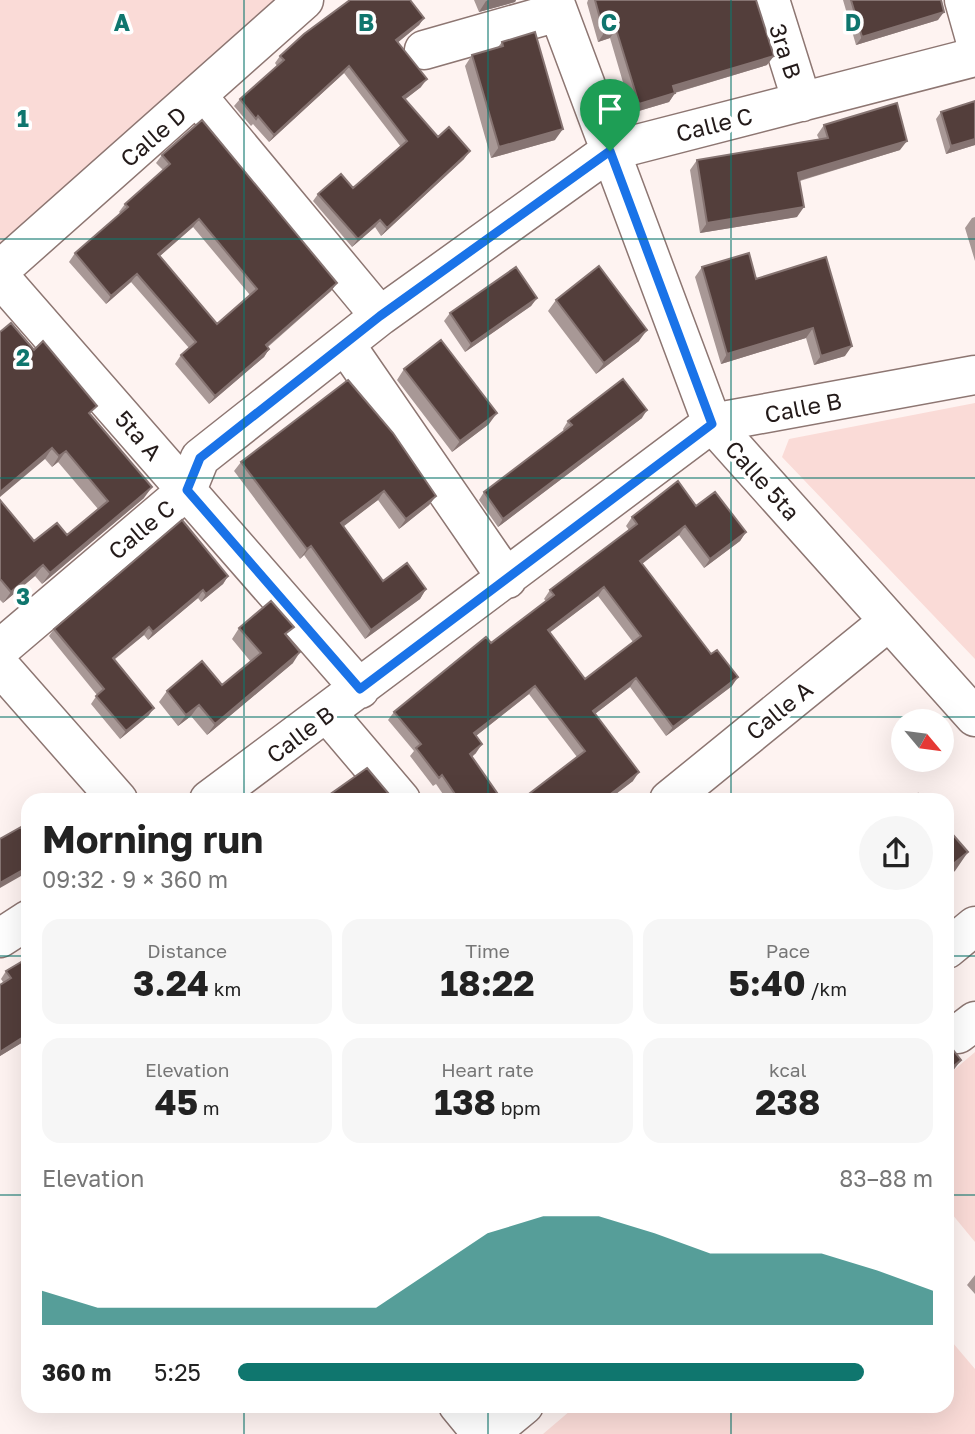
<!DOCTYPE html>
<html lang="en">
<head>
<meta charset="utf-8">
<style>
  :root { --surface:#fff; --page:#f6f6f6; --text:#222; --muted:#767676; --accent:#0f766e }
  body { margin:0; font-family:"Golos Text",sans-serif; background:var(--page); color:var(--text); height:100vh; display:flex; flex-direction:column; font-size:26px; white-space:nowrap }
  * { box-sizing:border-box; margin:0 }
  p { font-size:23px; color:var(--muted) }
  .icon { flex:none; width:38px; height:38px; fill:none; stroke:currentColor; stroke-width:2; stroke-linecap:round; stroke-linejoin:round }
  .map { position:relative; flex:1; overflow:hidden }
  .sheet { position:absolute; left:21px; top:793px; width:933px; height:620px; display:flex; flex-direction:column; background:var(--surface); border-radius:21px; box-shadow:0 7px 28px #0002 }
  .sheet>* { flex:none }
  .needle { width:46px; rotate:119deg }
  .buttons { position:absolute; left:891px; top:709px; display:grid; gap:14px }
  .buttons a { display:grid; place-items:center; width:63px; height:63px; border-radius:50%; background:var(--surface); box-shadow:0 7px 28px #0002; font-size:35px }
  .pin { position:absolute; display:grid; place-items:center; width:60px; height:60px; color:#fff; margin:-72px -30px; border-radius:50% 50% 50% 0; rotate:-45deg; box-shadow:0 0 7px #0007 }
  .pin .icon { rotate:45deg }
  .round { display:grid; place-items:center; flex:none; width:74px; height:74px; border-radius:37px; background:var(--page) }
  .overview { display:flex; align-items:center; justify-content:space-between; height:119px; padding:0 21px }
  h1 { font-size:38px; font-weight:700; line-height:52px }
  .figures { display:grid; grid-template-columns:repeat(3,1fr); gap:10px; height:119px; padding:7px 21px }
  .figures div { display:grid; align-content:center; border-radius:18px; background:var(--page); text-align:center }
  .figures b { font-size:35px; font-weight:700 }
  .figures small { font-size:19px; font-weight:400 }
  .figures p { font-size:19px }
  .chart { height:196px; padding:14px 21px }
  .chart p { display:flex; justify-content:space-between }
  .chart svg { width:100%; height:126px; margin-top:7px; fill:var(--accent); opacity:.7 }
  ul { padding:0 21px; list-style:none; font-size:23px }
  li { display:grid; grid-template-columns:112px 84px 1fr; align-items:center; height:52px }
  li i { height:18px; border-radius:9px; background:var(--accent) }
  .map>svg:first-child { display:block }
  .green { fill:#fadbd7 }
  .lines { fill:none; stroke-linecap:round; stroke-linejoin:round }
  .minor-casing { stroke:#8d7672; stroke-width:41 }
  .minor { stroke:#fff; stroke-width:38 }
  .wall { fill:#a89896; fill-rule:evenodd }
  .shaded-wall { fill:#867472 }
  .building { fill:#533e3b; stroke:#867472; stroke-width:2; fill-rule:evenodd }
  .route-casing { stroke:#fff; stroke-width:14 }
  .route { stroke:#1a73e8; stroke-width:9 }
  .grid { fill:none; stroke:#0f766e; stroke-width:2; stroke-opacity:0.55 }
  .labels { text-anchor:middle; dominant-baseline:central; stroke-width:7; stroke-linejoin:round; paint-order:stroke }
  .street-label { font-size:23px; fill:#231a19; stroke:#fff }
  .grid-label { font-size:23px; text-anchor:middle; font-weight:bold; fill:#0f766e; stroke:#fff; stroke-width:7; stroke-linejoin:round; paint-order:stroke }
</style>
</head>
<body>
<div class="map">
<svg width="975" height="1434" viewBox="0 0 975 1434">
  <rect width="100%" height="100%" fill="#fef3f1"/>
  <path class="green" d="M0,0H304L0,270Z
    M975,403V659L782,457L789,439Z
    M975,1052V1242L947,1208V1076Z
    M947,1336L975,1369V1434H543L577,1405H947Z"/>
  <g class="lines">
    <defs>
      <path id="minor" d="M554,0L712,423L975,717
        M770,0L802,102
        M964,0L975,39
        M424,50L558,12
        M198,97L380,316
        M0,270L304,0
        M0,277L360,689
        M345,344L507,579
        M0,649L187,490L200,458L380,316L610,151L975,57
        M0,666L118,800
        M327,713L401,800
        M209,800L712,423L975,375
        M669,800L889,621
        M0,938L28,920
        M947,949L975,926
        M958,1034L975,1021
        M458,1405L482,1434
        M489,1434L524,1405"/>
    </defs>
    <use href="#minor" class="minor-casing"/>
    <use href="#minor" class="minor"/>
  </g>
  <path class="wall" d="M474,0H516L515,2L479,12Z
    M588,0H756L767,65L675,93L669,102L632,113L610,38L598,42L587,3Z
    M843,0H941L938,20L856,45Z
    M424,18L419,25L398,42L421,87L405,99L438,137L464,159L381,236L375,227L352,247L313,201L318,194L353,188L401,147L344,73L269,142L253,124L251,126L234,106L240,99L277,66L275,63L280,56Z
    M502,42L555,140L491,158L465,66L472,55L498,47Z
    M941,112L975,145L946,154L936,119Z
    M824,125L900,150L800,181L797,217L700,233L690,170L697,160L819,139L817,135Z
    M162,155L337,283L331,291L268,347L269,349L264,357L209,404L175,364L181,355L189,348L131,282L106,304L69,262L75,253L121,214L119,212L125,204L163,170L156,163ZM193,227L250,295L217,324L160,256Z
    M975,217V261L965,228L972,218Z
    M702,267L756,279L845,356L814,365L806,338L721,364L695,277Z
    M537,298L531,306L465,352L444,321L450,313Z
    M556,300L639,341L596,374L548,311Z
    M0,332L91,416L144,498L42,584L35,576L3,603L0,600V500L34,541L67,535L98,509L58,462L52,467L45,459Z
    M404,369L489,424L452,452L397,380Z
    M642,418L498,527L479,500L484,492L564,431L563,429L568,421Z
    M241,462L436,496L429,505L399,529L378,500L343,526L383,581L426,589L420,599L365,639L304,555L300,559L234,471Z
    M696,506L746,532L740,541L704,568L679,535L642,564L732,686L666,736L630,687L595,714L633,781L608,800H521L577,757L529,694L476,736V753L472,757L502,800H447L436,784L433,786L410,756L414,751L388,720L394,712L491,643L546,601L544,599L550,590L629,530L626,526L632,517ZM598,596L633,642L585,679L549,633Z
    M228,576L223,584L201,602L198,598L148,640L144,635L114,660L149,715L120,739L91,704L97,695L49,636L54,629Z
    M239,628L287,636L293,663L207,735L191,716L178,726L159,702L167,691L222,685L251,662L232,639Z
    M28,958V1039L0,1056L3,982L1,979L6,971Z
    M975,1275V1294L967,1285Z"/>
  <path class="shaded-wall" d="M489,0H516L515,2L479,12L486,1Z
    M944,12L938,20L856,45L862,37Z
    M424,18L419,25L391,48L396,40Z
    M616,29L610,38L598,42L604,33Z
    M774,56L767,65L667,95L673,86Z
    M349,66L344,73L269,142L274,135Z
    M427,79L421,87L398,105L403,97Z
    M675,93L669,102L632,113L639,104Z
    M563,129L555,140L491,158L499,147Z
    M975,139V145L946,154L951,146Z
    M907,141L900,150L791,183L798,173Z
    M470,151L464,159L381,236L387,228Z
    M804,207L797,217L700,233L707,223Z
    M199,219L193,227L153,262L158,254Z
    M380,220L375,227L352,247L358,239Z
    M137,274L131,282L106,304L111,296Z
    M337,283L331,291L260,353L266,345Z
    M537,298L531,306L465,352L471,344Z
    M813,328L806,338L721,364L727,354Z
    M647,330L639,341L596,374L604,363Z
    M852,346L845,356L814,365L821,356Z
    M269,349L264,357L209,404L215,396Z
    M647,410L642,418L498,527L503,519Z
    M497,413L489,424L452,452L460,441Z
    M52,448L45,459L0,497V492Z
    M66,451L58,462L52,467L59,456Z
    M152,487L144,498L42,584L50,573Z
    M384,491L378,500L335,533L341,523Z
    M436,496L429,505L399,529L406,519Z
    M685,526L679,535L634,570L640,561Z
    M746,532L740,541L704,568L710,559Z
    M311,546L304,555L300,559L307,549Z
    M43,565L35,576L3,603L11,592Z
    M228,576L223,584L201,602L206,594Z
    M604,587L598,596L541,639L548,630Z
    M426,589L420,599L365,639L371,630Z
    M203,590L198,598L148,640L153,632Z
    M149,627L144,635L107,665L113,658Z
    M300,652L293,663L207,735L215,724Z
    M738,677L732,686L666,736L673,727Z
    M636,678L630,687L587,720L593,711Z
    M535,686L529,694L468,742L474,733Z
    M199,705L191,716L178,726L186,715Z
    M154,708L149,715L120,739L126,731Z
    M482,744L476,753L464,763L470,754Z
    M639,772L633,781L608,800H603Z
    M968,852L955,871L947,877V869Z
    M28,867V872L0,888V883Z
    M28,1034V1039L0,1056V1052Z
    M961,1060L953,1071L947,1076V1072Z"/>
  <path class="building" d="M350,0H410L424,18L396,40L427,79L403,97L438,137L449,127L470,151L387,228L380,220L358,239L318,194L341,174L353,188L407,141L349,66L274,135L258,116L256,119L240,99L284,60L280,56L304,34Z
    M595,0H756L774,56L673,86L675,93L639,104L616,29L604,33Z
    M851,0H941L944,12L862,37Z
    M535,32L563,129L499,147L472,55L503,46L502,42Z
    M975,101V139L951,146L941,112Z
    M897,103L907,141L798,173L804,207L707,223L697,160L828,138L824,125Z
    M202,120L337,283L266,345L269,349L215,396L181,355L196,342L137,274L111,296L75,253L128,207L125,204L170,164L162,155ZM199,219L257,289L217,324L158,254Z
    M749,253L756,279L826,257L852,346L821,356L813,328L727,354L702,267Z
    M599,266L647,330L604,363L556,300Z
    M516,267L537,298L471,344L450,313Z
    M11,323L34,350L43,341L97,406L89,413L152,487L50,573L43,565L11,592L0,579V500L34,541L57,523L67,535L108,501L66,451L59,456L52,448L0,492V332Z
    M441,340L497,413L460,441L404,369Z
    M623,379L647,410L503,519L484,492L572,425L568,421Z
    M348,380L393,433L436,496L406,519L384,491L341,523L383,581L407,563L426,589L371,630L311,546L307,549L241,462Z
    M678,481L696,506L715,492L746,532L710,559L685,526L640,561L711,654L717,650L738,677L673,727L636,678L593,711L639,772L603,800H521L585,751L535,686L474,733L482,744L470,754L502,800H459L442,775L439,778L416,748L421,744L394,712L486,637L491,643L554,595L550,590L637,524L632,517ZM604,587L641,636L585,679L548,630Z
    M182,520L228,576L206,594L203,590L153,632L149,627L113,658L154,708L126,731L96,696L104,689L54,629Z
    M271,601L294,627L285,634L300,652L215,724L199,705L186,715L167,691L202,661L222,685L261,653L239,628Z
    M367,768L394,800H322Z
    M918,794L922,800H911Z
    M21,827L28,838V867L0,883V839Z
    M947,828L968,852L947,869Z
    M28,958V1034L0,1052V985L11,978L6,971Z
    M947,1042L961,1060L947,1072Z"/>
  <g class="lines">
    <defs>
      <path id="route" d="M610,151L712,424L360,689L187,490L200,458L380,316Z"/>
    </defs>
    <use href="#route" class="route-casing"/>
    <use href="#route" class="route"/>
  </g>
  <path class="grid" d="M244,0V800M488,0V800M731,0V800M0,239H975M0,478H975M0,717H975M0,956H28M947,956H975M0,1195H28M947,1195H975M244,1405V1434M488,1405V1434M731,1405V1434"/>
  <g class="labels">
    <g class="street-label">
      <text transform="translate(786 51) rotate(72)">3ra B</text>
      <text transform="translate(714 124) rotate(-14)">Calle C</text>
      <text transform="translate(153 136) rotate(-41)">Calle D</text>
      <text transform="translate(803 407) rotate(-11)">Calle B</text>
      <text transform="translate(139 435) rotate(49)">5ta A</text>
      <text transform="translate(763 480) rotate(48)">Calle 5ta</text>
      <text transform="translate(141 529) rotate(-40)">Calle C</text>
      <text transform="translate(779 710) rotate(-39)">Calle A</text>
      <text transform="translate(300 734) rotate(-37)">Calle B</text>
    </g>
  </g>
  <g class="grid-label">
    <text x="122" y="31">A</text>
    <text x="366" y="31">B</text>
    <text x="609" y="31">C</text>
    <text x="853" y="31">D</text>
    <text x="23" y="127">1</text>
    <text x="23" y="366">2</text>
    <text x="23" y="605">3</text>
  </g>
</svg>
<div class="buttons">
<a><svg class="needle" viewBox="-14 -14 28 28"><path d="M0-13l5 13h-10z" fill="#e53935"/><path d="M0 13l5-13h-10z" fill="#767676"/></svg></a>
</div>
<div class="pin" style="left:610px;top:151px;background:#1e9e55"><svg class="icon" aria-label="arrive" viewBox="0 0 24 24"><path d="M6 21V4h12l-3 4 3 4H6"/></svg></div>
<section class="sheet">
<div class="overview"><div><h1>Morning run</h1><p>09:32 · 9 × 360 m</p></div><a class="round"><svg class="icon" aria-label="share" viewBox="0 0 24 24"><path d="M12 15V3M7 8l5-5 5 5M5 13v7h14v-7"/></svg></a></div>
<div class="figures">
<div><p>Distance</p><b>3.24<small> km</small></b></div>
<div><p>Time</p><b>18:22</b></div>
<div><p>Pace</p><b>5:40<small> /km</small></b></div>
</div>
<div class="figures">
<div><p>Elevation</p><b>45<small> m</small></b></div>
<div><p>Heart rate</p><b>138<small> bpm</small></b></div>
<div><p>kcal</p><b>238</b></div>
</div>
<div class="chart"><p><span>Elevation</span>83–88 m</p>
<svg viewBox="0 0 160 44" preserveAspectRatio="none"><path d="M0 44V32L10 38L20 38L30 38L40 38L50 38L60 38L70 25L80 12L90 6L100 6L110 12L120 19L130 19L140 19L150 25L160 32V44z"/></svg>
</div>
<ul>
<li><b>360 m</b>5:25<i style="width:90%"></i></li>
</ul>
</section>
</div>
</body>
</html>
